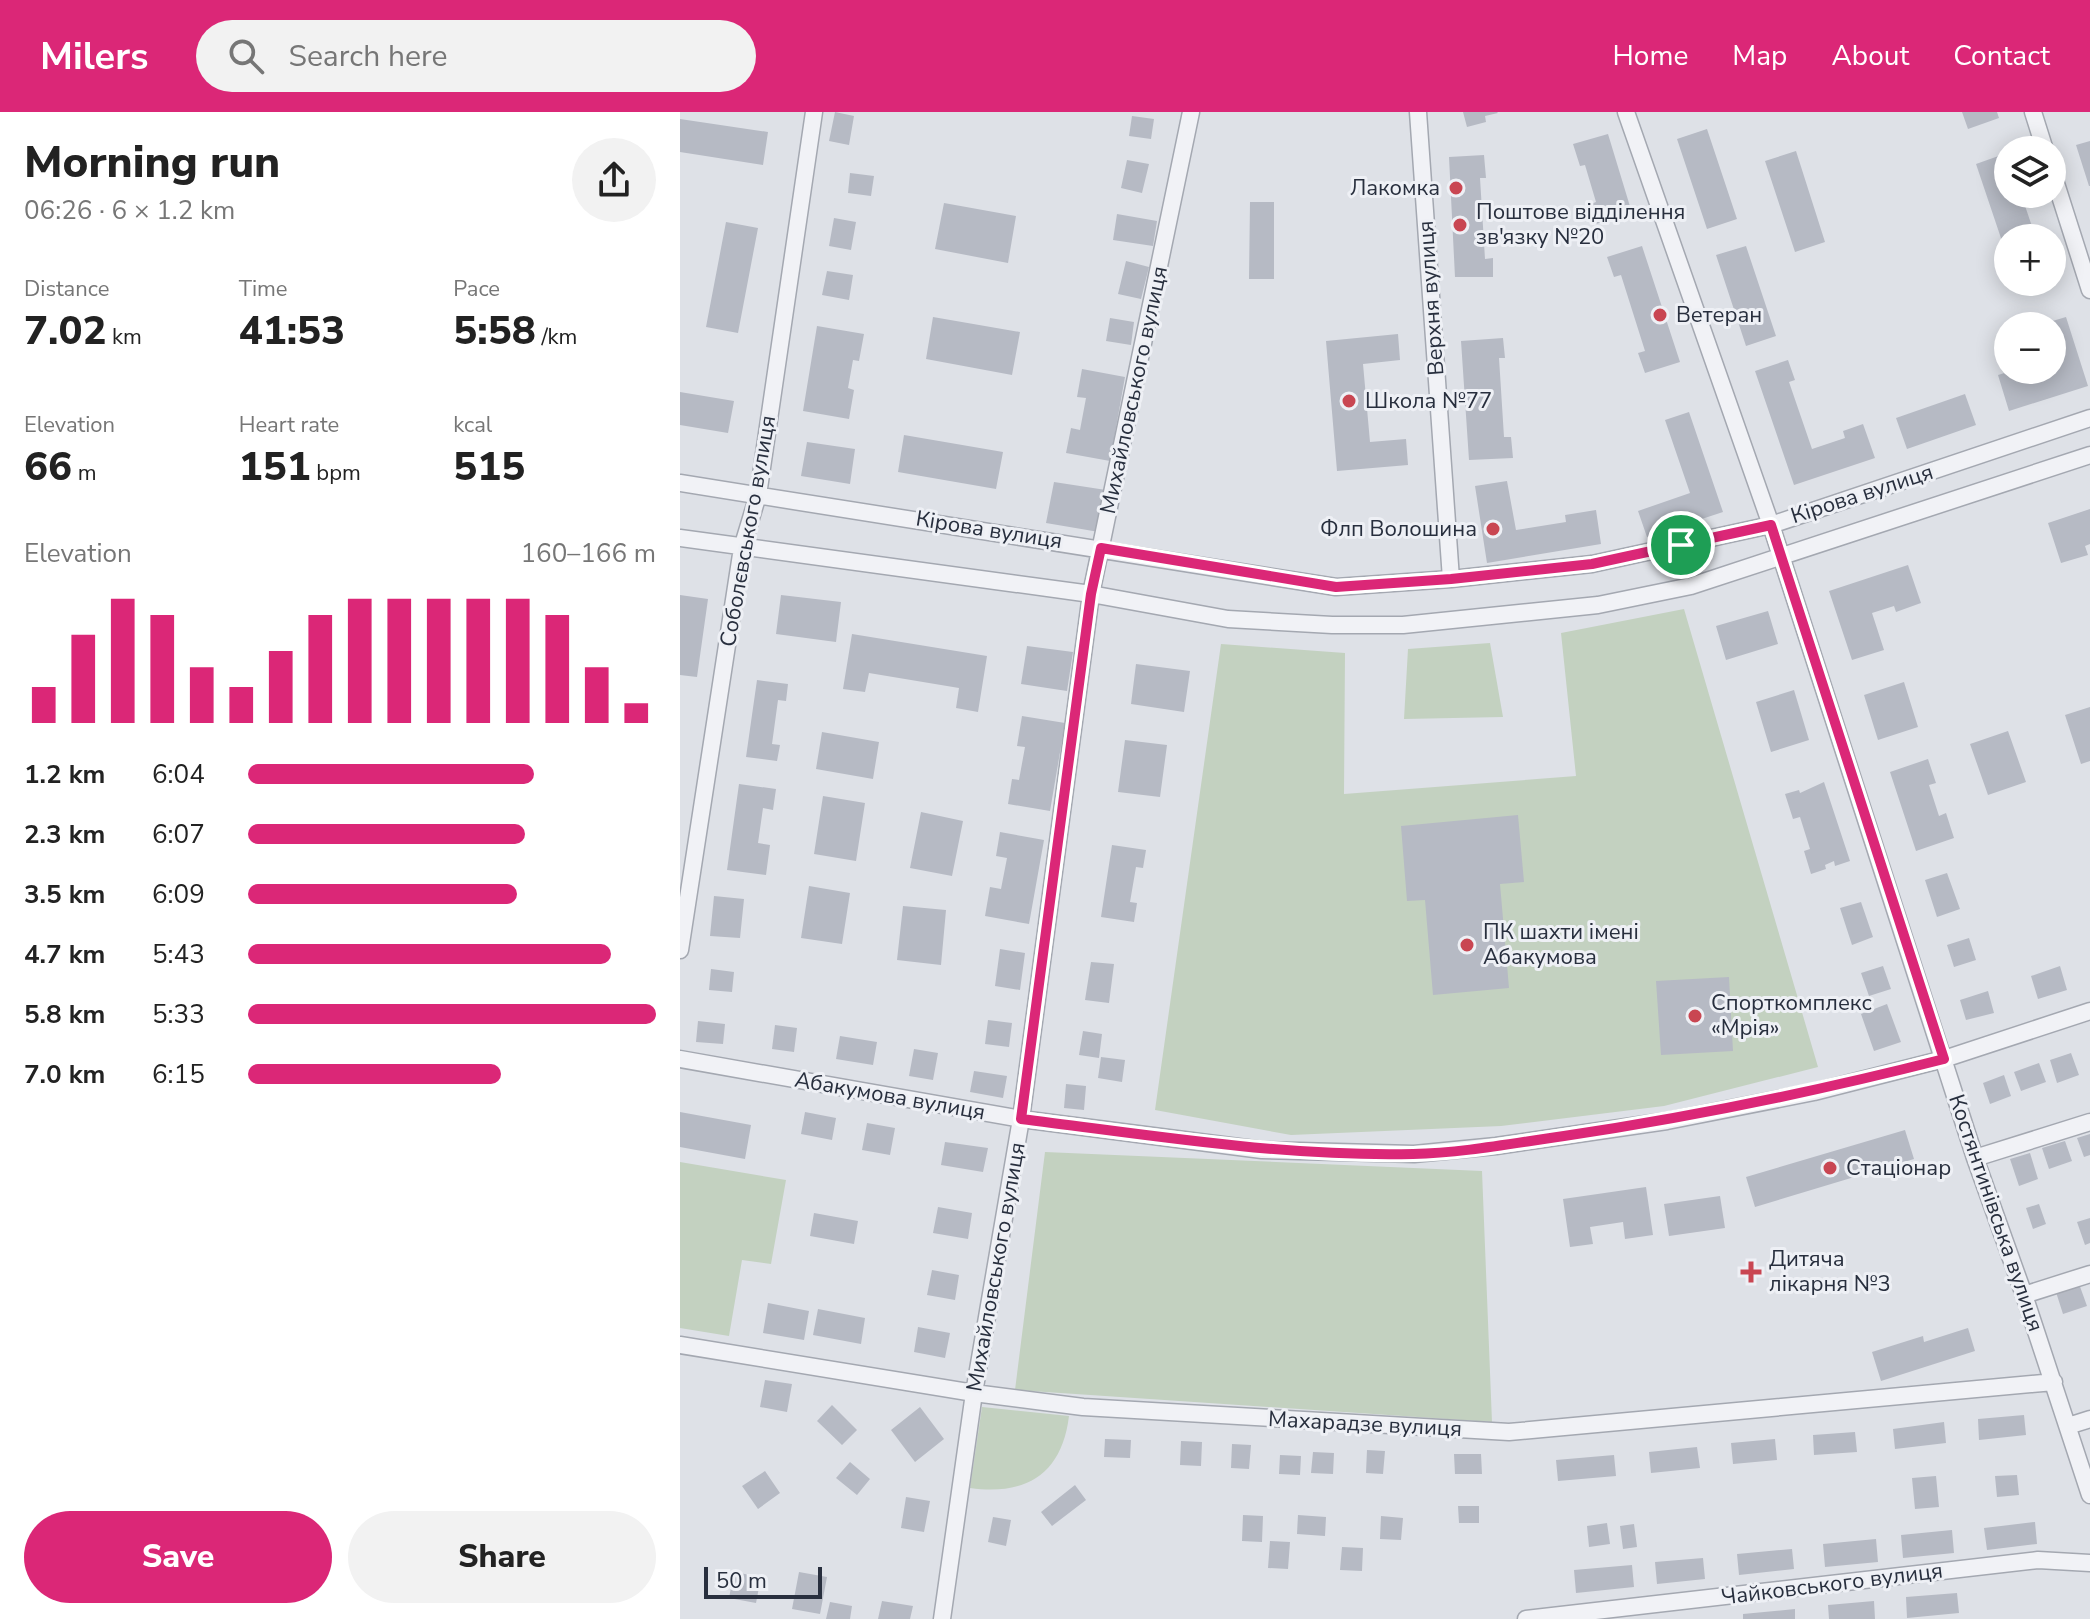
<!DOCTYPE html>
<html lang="en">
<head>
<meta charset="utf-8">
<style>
  :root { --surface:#fff; --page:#f2f2f2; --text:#222; --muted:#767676; --accent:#db2777 }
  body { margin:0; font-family:"Nunito Sans",sans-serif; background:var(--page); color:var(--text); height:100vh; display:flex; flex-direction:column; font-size:30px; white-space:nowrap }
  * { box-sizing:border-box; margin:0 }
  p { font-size:26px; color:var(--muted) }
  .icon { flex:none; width:44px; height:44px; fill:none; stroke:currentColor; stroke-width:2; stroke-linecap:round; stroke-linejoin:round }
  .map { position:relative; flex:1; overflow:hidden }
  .side { display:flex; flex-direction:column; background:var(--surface); width:680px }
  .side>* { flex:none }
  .fabs { position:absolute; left:1314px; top:24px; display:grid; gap:16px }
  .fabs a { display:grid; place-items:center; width:72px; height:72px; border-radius:50%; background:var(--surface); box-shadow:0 4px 20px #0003; font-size:40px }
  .scale { position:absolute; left:24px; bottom:20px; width:118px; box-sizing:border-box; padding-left:8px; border:4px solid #282f3e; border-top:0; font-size:22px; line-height:28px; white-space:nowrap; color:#282f3e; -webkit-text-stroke:6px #eef0f5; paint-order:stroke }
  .pin { position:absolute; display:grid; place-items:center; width:68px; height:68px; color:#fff; margin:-34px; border:4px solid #fff; border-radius:50%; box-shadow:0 2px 8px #0007 }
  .round { display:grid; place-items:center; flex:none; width:84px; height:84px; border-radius:42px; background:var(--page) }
  .overview { display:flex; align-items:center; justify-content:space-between; height:136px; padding:0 24px }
  h1 { font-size:44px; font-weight:800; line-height:60px }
  .stats { display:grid; grid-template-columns:repeat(3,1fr); gap:12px; height:136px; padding:8px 24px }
  .stats div { display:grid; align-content:center }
  .stats b { font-size:40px; font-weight:800 }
  .stats small { font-size:22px; font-weight:400 }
  .stats p { font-size:22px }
  .chart { height:224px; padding:16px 24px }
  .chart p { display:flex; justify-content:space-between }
  .chart svg { width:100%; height:144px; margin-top:8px; stroke:var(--accent); stroke-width:6 }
  .primary-button { display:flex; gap:16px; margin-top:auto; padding:16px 24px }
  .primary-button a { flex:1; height:92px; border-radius:48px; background:var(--accent); color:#fff; font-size:32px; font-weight:800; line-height:92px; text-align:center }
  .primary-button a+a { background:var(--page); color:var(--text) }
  ul { padding:0 24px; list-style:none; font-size:26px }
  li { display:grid; grid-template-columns:128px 96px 1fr; align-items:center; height:60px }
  li i { height:20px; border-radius:10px; background:var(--accent) }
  header { display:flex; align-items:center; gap:48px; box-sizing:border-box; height:112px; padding:0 40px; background:var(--accent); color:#fff }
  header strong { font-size:38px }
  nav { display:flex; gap:44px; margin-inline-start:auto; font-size:28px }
  .search { width:560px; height:72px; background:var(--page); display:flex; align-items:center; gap:20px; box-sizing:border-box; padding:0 28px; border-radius:44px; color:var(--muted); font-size:30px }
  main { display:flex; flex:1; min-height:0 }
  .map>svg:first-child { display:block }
  .green { fill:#c3d1c0 }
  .building { fill:#b6bac4 }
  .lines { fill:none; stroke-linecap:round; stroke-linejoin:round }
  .street-casing { stroke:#a4a8b1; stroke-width:19 }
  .street { stroke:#f1f2f6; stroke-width:16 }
  .route-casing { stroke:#fff; stroke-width:16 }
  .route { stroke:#db2777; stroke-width:10 }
  .poi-dot { fill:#c94652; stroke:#eef0f5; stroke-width:3 }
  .labels { text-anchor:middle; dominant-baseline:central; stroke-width:6; stroke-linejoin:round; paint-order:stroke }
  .poi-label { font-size:22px; fill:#282f3e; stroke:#eef0f5; text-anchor:start }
  .street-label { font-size:22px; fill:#282f3e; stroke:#eef0f5 }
</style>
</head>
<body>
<header>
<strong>Milers</strong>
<div class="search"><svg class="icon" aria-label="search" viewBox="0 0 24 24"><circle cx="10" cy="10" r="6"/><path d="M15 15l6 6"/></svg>Search here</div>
<nav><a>Home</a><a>Map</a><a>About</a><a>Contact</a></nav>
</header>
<main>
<section class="side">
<div class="overview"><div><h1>Morning run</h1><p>06:26 · 6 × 1.2 km</p></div><a class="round"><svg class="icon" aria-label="share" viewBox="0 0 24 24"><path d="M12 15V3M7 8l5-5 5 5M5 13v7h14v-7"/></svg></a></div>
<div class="stats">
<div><p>Distance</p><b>7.02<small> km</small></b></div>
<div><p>Time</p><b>41:53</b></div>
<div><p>Pace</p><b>5:58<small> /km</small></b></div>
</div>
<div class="stats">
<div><p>Elevation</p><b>66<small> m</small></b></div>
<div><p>Heart rate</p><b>151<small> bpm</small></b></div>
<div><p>kcal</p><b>515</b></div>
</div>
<div class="chart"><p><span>Elevation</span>160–166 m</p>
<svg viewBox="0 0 160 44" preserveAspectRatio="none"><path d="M5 44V33M15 44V17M25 44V6M35 44V11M45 44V27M55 44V33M65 44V22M75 44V11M85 44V6M95 44V6M105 44V6M115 44V6M125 44V6M135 44V11M145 44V27M155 44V38"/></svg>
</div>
<ul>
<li><b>1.2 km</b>6:04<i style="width:70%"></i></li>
<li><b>2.3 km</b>6:07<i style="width:68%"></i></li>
<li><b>3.5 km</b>6:09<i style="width:66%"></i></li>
<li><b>4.7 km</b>5:43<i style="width:89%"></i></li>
<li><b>5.8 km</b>5:33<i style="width:100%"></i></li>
<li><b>7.0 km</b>6:15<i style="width:62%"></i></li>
</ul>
<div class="primary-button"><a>Save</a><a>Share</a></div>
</section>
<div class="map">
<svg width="1410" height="1507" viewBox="0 0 1410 1507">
  <rect width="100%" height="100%" fill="#dee1e7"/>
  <path class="green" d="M1004,497L1138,955L984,994L821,1014L611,1023L475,998L541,532L665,541L664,682L896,664L881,521Z
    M810,531L823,605L724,607L728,537Z
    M365,1040L802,1059L812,1310L335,1278Z
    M0,1050L106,1068L91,1152L62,1148L49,1224L0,1216Z
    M302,1295L389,1304C382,1362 346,1384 290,1376Z"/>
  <path class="building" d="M155,0L174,4L169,33L149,29Z
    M783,0H817L818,1L805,4L806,10L787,15Z
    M1282,0H1317L1319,6L1288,17Z
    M452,4L474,7L471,27L449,24Z
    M0,7L88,20L83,53L0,40Z
    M1027,17L1057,107L1027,117L997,27Z
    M928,22L952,101L916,112L911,92L916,90L905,53L900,54L893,32Z
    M1410,29V74H1409L1396,33Z
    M1116,39L1145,130L1115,140L1085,49Z
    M1327,41L1328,82H1341L1356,126H1328L1327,144L1296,52Z
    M804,43L806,66H800L805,147L813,146V165H775L769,45Z
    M447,48L469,52L462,81L441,76Z
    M170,61L194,64L191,84L168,81Z
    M570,90H594V167H569Z
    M264,91L336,104L328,151L255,137Z
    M437,102L477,109L473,134L433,128Z
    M154,106L176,110L171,138L149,134Z
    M46,110L78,116L58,221L26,215Z
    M962,134L1000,250L965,261L958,241L965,239L941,163L934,165L927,145Z
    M1066,134L1096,224L1066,234L1036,143Z
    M446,149L469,155L461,187L438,182Z
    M147,159L173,163L169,188L142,183Z
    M253,205L340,220L332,263L246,247Z
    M1386,205L1408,274L1329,299L1318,263L1334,258H1343L1344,262L1357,258H1372V214L1359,213Z
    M430,206L454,210L451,233L426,229Z
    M137,214L184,222L179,249L173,248L168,276L174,278L169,307L123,299Z
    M718,222L720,248L683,252L690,330L726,327L728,353L657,359L646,229Z
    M823,226L825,246H819L824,325H831L833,346L789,348L781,229Z
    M1108,248L1115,268L1109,270L1132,337L1165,326L1163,319L1183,312L1195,346L1114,373L1075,259Z
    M402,257L445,265L430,349L386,341L391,316L400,318L406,286L397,285Z
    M0,280L54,289L48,321L0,313Z
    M1285,282L1296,313L1227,337L1216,306Z
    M1009,300L1043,400L967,425L958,399L1010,381L985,308Z
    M224,323L323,340L316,377L218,360Z
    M127,330L175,337L170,372L121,364Z
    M827,369L836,418L886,410L885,403L916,398L921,432L807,451L795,374Z
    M374,370L426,378L419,420L366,411Z
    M1410,397V432L1405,434L1408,443L1381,451L1368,411Z
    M1228,453L1241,491L1216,500L1214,494L1192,501L1204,538L1172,548L1149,479Z
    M0,483L28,487L17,565L0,563Z
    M101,483L161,490L156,530L96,522Z
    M1088,499L1098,532L1046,548L1036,514Z
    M172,522L307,544L298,600L276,596L279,576L189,561L185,580L163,577Z
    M347,534L393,540L387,579L341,572Z
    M456,552L510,559L504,600L451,592Z
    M77,568L108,572L106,589L98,588L92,632L100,633L97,649L66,645Z
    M1224,570L1238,615L1198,628L1184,583Z
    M1114,578L1129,628L1091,640L1076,590Z
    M1410,595V649L1401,652L1385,603Z
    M342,604L385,611L370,699L328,692L332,667L339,668L345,635L337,634Z
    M1328,619L1346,670L1308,683L1290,632Z
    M142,620L199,630L193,667L136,657Z
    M445,628L487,633L480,685L438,680Z
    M1248,647L1256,671L1249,673L1259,704L1266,701L1274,726L1236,739L1210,660Z
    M1144,670L1170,749L1155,754L1154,749L1145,753L1146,757L1131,762L1124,739L1130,737L1120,705L1113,707L1105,682L1119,678L1120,681Z
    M59,672L96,677L93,698L83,696L78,731L90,733L86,763L47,758Z
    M143,684L185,691L176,749L134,742Z
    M241,700L283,709L272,764L230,756Z
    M838,703L844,770L820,772L829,876L753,883L745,788L727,789L721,714Z
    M320,720L364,728L349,812L305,804L310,775L321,777L327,746L316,744Z
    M432,733L466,738L463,756L456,755L450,790L457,791L454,810L421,805Z
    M1267,761L1280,797L1257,805L1245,768Z
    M129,774L170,781L162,832L121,826Z
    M34,784L64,787L60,826L30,824Z
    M1181,790L1193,825L1172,833L1160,796Z
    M223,794L266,798L261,853L217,848Z
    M1289,826L1296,848L1274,855L1267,833Z
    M320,837L345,841L340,878L315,874Z
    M411,850L434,852L429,891L405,888Z
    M1203,854L1211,877L1189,884L1181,861Z
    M1380,854L1387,878L1358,887L1351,864Z
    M31,857L54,860L52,880L29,878Z
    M1049,865L1053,939L981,943L976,869Z
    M1308,879L1314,901L1286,908L1280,888Z
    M1207,892L1221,930L1194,939L1181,902Z
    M308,908L332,911L329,935L305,932Z
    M18,909L45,912L43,932L16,930Z
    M95,913L117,916L114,940L92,937Z
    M403,919L422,922L419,946L399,943Z
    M160,924L197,930L193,953L156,947Z
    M234,937L258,941L253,968L229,964Z
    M1391,941L1399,963L1377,971L1370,948Z
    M421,945L445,948L442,970L418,966Z
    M1359,951L1366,970L1341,979L1334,960Z
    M294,959L327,964L323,986L290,980Z
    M1324,963L1331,984L1310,992L1303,971Z
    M386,972L406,974L404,998L384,996Z
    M0,1000L71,1013L65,1047L0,1035Z
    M125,1000L156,1006L152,1028L121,1022Z
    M187,1011L215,1016L210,1043L182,1038Z
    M1225,1018L1234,1047L1075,1095L1066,1065Z
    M1410,1022V1043L1404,1045L1397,1026Z
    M1385,1029L1392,1049L1369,1057L1362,1036Z
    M265,1030L308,1036L303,1060L261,1053Z
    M1350,1041L1358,1067L1339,1074L1330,1047Z
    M966,1075L973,1123L945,1127L943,1110L910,1115L913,1132L890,1135L883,1087Z
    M1040,1084L1045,1116L989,1124L984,1092Z
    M1359,1092L1366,1112L1353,1117L1346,1096Z
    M258,1095L292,1101L288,1127L253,1121Z
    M134,1101L178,1109L174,1132L130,1124Z
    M1410,1106V1131L1405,1133L1397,1110Z
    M252,1158L279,1163L275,1188L247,1183Z
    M1398,1169L1407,1194L1383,1202L1375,1177Z
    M88,1191L129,1199L124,1228L83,1221Z
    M138,1197L185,1206L181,1232L133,1223Z
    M238,1215L270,1221L265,1246L234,1240Z
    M1288,1216L1295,1239L1201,1269L1192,1240L1243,1224L1244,1230Z
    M85,1268L112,1272L107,1300L80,1295Z
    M152,1293L177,1318L162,1333L137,1309Z
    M240,1295L264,1327L235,1350L211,1318Z
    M1344,1303L1346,1323L1299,1328L1298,1307Z
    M1264,1310L1266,1331L1215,1337L1213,1317Z
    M1175,1320L1177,1340L1134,1343L1133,1323Z
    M425,1327L451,1328L450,1346L424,1345Z
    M1095,1327L1097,1348L1053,1352L1051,1331Z
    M501,1329L522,1330L521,1354L500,1353Z
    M552,1332L571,1333L569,1357L551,1356Z
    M1017,1335L1020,1356L971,1361L969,1340Z
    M687,1338L705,1339L703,1362L686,1361Z
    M633,1340L654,1341L653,1362L631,1361Z
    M774,1342H801L802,1362H775Z
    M600,1343L621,1344L620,1363L599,1362Z
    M934,1343L936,1364L878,1369L876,1348Z
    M170,1350L190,1367L177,1383L156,1366Z
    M85,1359L100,1381L78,1397L62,1374Z
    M1337,1363L1339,1383L1317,1385L1315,1364Z
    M1256,1364L1259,1395L1235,1397L1232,1366Z
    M395,1373L406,1388L372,1414L361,1400Z
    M226,1385L250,1389L244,1420L221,1416Z
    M778,1394H799V1411H779Z
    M563,1403L583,1404L582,1430L562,1429Z
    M618,1403L646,1405L645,1424L617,1422Z
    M701,1404L723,1406L721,1428L700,1427Z
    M313,1405L331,1408L326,1434L308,1430Z
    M1355,1410L1357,1432L1307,1438L1304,1416Z
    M927,1411L930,1432L909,1435L907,1414Z
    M954,1412L957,1435L943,1437L940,1414Z
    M1272,1418L1274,1441L1223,1446L1221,1423Z
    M1196,1427L1198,1450L1145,1455L1143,1432Z
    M590,1429L610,1430L608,1457L588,1456Z
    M662,1435L683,1436L682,1459L660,1458Z
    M1112,1437L1114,1457L1059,1463L1057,1442Z
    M1023,1446L1025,1467L977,1472L975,1450Z
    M952,1453L954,1475L896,1481L894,1458Z
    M54,1460L81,1465L76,1491L49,1486Z
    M119,1460L147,1465L140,1502L112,1497Z
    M1277,1481L1279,1501L1227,1506L1226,1485Z
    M202,1489L233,1494L230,1507H198Z
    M1194,1489L1195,1507H1149L1148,1493Z
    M150,1490L172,1494L170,1507H146Z
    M1115,1497V1507H1063V1502Z"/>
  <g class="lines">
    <defs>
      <path id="street" d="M738,0L771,467
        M946,0L1091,413L1295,1046L1344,1183L1410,1383
        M1353,0L1365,38
        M1372,59L1410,178
        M0,371L656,475L771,467L912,452L1091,413L1410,306
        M0,426L411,482L548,507L652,513H723L918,493L1011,474L1410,343
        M0,838L62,436L78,383L134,0
        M0,947L341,1007L582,1038L734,1042L816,1034L987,1009L1134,980L1264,947L1410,899
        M1295,1046L1410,1010
        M1344,1183L1410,1162
        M0,1233L294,1281L403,1295L829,1320L1374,1270
        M1388,1314L1410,1307
        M262,1507L294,1281L341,1007L411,482L511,0
        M846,1507L1358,1448L1410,1451"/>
    </defs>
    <use href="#street" class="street-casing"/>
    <use href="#street" class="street"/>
  </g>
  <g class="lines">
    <defs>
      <path id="route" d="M1091,413L1264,947C1138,979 1012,1005 884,1024C834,1031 783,1041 733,1042C602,1045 471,1023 341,1007L411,482L421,436L656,475L771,467L912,452Z"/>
    </defs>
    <use href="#route" class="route-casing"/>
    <use href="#route" class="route"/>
  </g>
  <g class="poi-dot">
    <circle cx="776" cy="76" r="8"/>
    <circle cx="780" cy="113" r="8"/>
    <circle cx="980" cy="203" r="8"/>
    <circle cx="669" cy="289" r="8"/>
    <circle cx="813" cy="417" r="8"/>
    <circle cx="787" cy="833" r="8"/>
    <circle cx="1015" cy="904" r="8"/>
    <circle cx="1150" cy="1056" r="8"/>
    <path d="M1067 1148h8v8h8v8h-8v8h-8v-8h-8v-8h8z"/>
  </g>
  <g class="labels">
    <g class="poi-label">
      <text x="760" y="76" text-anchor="end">Лакомка</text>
      <text x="796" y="100">Поштове відділення<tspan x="796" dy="25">зв'язку №20</tspan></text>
      <text x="996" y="203">Ветеран</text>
      <text x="685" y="289">Школа №77</text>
      <text x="797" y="417" text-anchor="end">Флп Волошина</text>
      <text x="803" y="820">ПК шахти імені<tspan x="803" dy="25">Абакумова</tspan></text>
      <text x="1031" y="891">Спорткомплекс<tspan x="1031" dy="25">«Мрія»</tspan></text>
      <text x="1166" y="1056">Стаціонар</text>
      <text x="1089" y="1147">Дитяча<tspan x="1089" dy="25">лікарня №3</tspan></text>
    </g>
    <g class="street-label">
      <text transform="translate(751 186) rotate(-94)">Верхня вулиця</text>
      <text transform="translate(454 278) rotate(-78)">Михайловського вулиця</text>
      <text transform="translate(1182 382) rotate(-18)">Кірова вулиця</text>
      <text transform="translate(309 418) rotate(9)">Кірова вулиця</text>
      <text transform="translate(68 419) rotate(-80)">Соболєвського вулиця</text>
      <text transform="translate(210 984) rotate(10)">Абакумова вулиця</text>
      <text transform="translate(1316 1101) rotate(71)">Костянтинівська вулиця</text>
      <text transform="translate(316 1155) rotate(-80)">Михайловського вулиця</text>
      <text transform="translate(685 1312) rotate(3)">Махарадзе вулиця</text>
      <text transform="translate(1152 1472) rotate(-7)">Чайковського вулиця</text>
    </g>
  </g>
</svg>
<div class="fabs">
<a><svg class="icon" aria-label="layers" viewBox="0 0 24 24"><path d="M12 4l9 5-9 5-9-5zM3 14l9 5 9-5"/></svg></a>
<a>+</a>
<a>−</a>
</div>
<div class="scale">50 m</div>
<div class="pin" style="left:1001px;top:433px;background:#1e9e55"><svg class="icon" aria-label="arrive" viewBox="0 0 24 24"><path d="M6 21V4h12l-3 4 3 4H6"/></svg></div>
</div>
</main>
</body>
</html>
